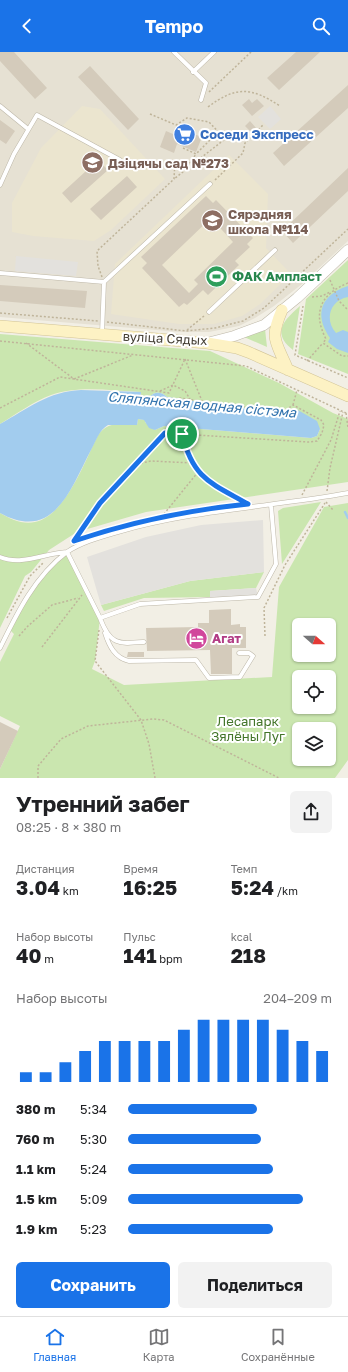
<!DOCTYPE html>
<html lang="ru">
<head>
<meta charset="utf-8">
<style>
  :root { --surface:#fff; --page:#f2f2f2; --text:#202124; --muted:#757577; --line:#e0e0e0; --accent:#1a73e8 }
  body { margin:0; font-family:"Golos Text",sans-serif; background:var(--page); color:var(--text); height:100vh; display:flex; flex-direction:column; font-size:15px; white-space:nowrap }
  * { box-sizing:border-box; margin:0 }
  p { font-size:13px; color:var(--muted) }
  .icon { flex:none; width:22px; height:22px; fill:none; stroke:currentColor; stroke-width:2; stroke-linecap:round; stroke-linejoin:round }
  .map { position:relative; height:726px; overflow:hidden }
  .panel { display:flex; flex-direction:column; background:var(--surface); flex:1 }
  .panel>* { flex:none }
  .needle { width:26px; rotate:111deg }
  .buttons { position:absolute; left:292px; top:566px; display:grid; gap:8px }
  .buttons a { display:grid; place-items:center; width:44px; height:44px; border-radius:6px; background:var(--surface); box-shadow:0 1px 3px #0004; font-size:20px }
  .pin { position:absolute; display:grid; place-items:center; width:34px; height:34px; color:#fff; margin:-17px; border:2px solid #fff; border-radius:50%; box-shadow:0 1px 4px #0007 }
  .round { display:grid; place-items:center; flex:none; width:42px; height:42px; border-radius:6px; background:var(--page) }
  .overview { display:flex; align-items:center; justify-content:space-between; height:68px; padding:0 16px }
  h1 { font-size:22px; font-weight:700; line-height:30px }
  .stats { display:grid; grid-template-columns:repeat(3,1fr); gap:6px; height:68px; padding:4px 16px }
  .stats div { display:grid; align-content:center }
  .stats b { font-size:20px; font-weight:700 }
  .stats small { font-size:11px; font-weight:400 }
  .stats p { font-size:11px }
  .chart { height:112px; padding:8px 16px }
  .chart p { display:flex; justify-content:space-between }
  .chart svg { width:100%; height:72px; margin-top:4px; stroke:var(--accent); stroke-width:6 }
  .button { display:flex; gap:8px; margin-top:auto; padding:8px 16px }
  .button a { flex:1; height:46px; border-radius:6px; background:var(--accent); color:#fff; font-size:16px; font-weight:700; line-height:46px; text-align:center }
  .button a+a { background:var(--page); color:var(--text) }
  ul { padding:0 16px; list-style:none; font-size:13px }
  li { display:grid; grid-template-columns:64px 48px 1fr; align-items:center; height:30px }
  li i { height:10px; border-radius:5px; background:var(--accent) }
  header { display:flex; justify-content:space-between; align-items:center; height:52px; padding:0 16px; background:var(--accent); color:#fff; font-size:18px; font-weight:700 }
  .dock { display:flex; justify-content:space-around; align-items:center; height:56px; border-top:1px solid var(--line); background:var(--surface); font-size:11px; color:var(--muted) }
  .dock a { display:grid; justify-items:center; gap:2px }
  .dock .on { color:var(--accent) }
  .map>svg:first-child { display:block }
  .residential { fill:#e6e1d3 }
  .education { fill:#ebe5cf }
  .green { fill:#cae6af; fill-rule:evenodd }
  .parking { fill:#e3e1dd }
  .water { fill:#a2ccee }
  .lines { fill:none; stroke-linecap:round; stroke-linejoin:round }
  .stream { stroke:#a2ccee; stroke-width:2.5 }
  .building { fill:#d4cbbb; fill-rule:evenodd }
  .service-casing { stroke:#bdb7a8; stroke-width:5 }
  .tertiary-casing { stroke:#bdb7a8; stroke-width:11 }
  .secondary-casing { stroke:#d2c496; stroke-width:12 }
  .path { stroke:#bfb49a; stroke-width:1.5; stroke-dasharray:2 2; stroke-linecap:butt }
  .service { stroke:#fff; stroke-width:4 }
  .tertiary { stroke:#fff; stroke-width:10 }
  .secondary { stroke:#fdf2c4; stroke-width:11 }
  .route-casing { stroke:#fff; stroke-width:8 }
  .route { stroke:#1a73e8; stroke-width:5 }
  .labels { text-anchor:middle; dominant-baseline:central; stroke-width:4; stroke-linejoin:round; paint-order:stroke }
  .shop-label { font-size:13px; font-weight:bold; fill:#366cbe; stroke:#fff; text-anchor:start }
  .education-label { font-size:13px; font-weight:bold; fill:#785e54; stroke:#fff; text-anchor:start }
  .leisure-label { font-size:13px; font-weight:bold; fill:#27864d; stroke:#fff; text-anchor:start }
  .street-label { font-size:13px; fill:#453f35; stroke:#fff }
  .hotel-label { font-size:13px; font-weight:bold; fill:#b23c85; stroke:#fff; text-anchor:start }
  .park-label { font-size:13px; fill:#43752a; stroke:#fff }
  .water-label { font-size:14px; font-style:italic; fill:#3173ae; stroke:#fff }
</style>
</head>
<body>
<header><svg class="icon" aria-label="back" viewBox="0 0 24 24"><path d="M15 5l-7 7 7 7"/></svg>Tempo<svg class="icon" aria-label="search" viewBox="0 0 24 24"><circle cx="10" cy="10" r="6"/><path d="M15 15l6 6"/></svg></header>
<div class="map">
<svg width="348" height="726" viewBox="0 0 348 726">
  <rect width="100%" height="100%" fill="#f2efe5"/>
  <path class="residential" d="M0,0H348V189L302,232L274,254L255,266L239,274L209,280H180L0,265Z"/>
  <path class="education" d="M82,54L100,57L165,127L111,178L94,189L33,184L12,180V151L41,96Z
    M229,103L268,142L266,196L291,222L260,252L242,264L214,272H179L111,262L115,212Z"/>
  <path class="green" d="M348,208V322L298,302L306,247Z
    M300,254L293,298C271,281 284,268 300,254Z
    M265,277L267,295L244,285Z
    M0,282L210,299L279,331L333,361L348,367V430L146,460L77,480L49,498L31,520L25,524L0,576V461C10,467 23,473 35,470C65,464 85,409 98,383C108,369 122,372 137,373L138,367L145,368V370L155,378L164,374L311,386L317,384L320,377L292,358L284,362L167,345C160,338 152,340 147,348L140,347L141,340C112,339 79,333 51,343C33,350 16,362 0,372Z
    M321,450L282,512L278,459L283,456Z
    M348,451V708L335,726H0V717L20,674L0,664V610L14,582L9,577L38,530L67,500L100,566L95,609L92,617L124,633L272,625L279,535L324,455ZM299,573H329V603H299ZM299,625H329V655H299ZM299,677H329V707H299Z
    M264,520L256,536L210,539V545L144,546L104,559L101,553L190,529Z"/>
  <path class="parking" d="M270,54L281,67L270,77L258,65Z
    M16,204L78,210L76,224L15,219Z
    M263,468L264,520L190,529L101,553L87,505L146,485L201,473Z
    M256,536L258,545L210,548V539Z"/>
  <path class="water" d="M348,234V245C330,248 324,268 336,281L343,278L348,280V301L337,297L328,290L330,286C314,263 320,243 348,234Z
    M81,338L141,340L140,347L147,348C152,340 160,338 167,345L284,362L296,357L317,369L320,377L317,384L311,386L164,374L155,378L149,376L144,368L138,367L137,373H108C99,378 96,389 91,398C71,436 54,491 0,461V372C27,357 49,339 81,338Z"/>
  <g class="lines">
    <path class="stream" d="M345,460L348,466"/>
  </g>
  <path class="building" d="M0,0H14L47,36L35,47L0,9Z
    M296,0H320L279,38L267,26Z
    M90,14L139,67L128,78L78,25Z
    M348,33V56L284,114L273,101Z
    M249,47L252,51L257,47L264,54L252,64L242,53Z
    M0,68L15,79L6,92L0,88Z
    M250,69L256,76L251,80L245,74Z
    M182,78L202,85L196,100L177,92L174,101L160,95L166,79L180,85Z
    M98,108L108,118L71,151L62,141Z
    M348,116V139L293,191L282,179Z
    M127,124L137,135L101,168L90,157Z
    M206,144L213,151L216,148L253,186L247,192L250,195L235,209L239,213L208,243L203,238L187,253L184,251L179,255L142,216L147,211L141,205ZM211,166L233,190L194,228L198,232L189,241L162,213Z
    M0,233L87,239L85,256L0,249Z
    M231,557V573L240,572V575H246V596H232V622H211L210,598L147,599L146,576L198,575V571H209V558Z
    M128,600H144V605H127Z
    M0,670L18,679L0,717Z"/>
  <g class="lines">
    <defs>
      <path id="service" d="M174,0L206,31L201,48
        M193,20L214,0
        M0,54L28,77
        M0,133L14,102L37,63L120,108
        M0,221L104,230
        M209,260L275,198
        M102,281L104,230L210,132
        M67,500L100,566L140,552L258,545L276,512L271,453
        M0,505C22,514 45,501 67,500
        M100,566C110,593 118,592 144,590
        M105,581C109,594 115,606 129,609L196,608L209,626L240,625L253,604L249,601H239
        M0,596C17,561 35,524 67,500C82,490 101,485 118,480C193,458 271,455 348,441"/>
      <path id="tertiary" d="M207,291L234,284L264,273L297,246L348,198"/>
      <path id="secondary" d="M282,258C269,288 276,289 288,318
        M0,274L207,291L237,296L248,300L348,344"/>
    </defs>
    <use href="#service" class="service-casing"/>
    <use href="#tertiary" class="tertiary-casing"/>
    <use href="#secondary" class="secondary-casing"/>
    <path class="path" d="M209,40L251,0
      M208,55C236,34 251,35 280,54
      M150,62L176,73L187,66L209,70L225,87L174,127
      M183,96L196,102L218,80
      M185,118L196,102
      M215,128L243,101L245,91L264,72
      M102,225L98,214L97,199L174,127L175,109
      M330,228L339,249L348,258
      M348,231C321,242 312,260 326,287L323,291L342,304H348
      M312,245L322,244L330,240
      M303,254L295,303L348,326
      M0,261L98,269
      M107,270L186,279L215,276L243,269L264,256L348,177
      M187,278L204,264
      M0,289L246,314L348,362
      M26,291L74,327L133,303
      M185,307L202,349
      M307,309L323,291
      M160,339L173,333L185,339L190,347
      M293,353L297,338
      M0,356L60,325L169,341L185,307
      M346,361L348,376
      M182,382C193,425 210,430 246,450
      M137,412L151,409L193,411
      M327,439L330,416L343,360
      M302,443L331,388L340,359
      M326,450L333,458
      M164,462L198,420
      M74,489L100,451L165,381L309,390L317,389L322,381L324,373L321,368L293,353L283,360L179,346
      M7,566L30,524L43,511
      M99,578L95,609L141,668L149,692L155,726
      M19,584L28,574L52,553L78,546
      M265,584L264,556L285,513L325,451
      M42,595L82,543
      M38,726V714L61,687L88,674L153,667L164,668L279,726"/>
    <use href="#service" class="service"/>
    <use href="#tertiary" class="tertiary"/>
    <use href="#secondary" class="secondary"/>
  </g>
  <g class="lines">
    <defs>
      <path id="route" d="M165,381L182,382C193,427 211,431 248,452C188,458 131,470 74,489L100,451Z"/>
    </defs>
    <use href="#route" class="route-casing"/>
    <use href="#route" class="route"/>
  </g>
  <defs>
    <symbol id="supermarket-disc" viewBox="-11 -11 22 22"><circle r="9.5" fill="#3f7fe0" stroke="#fff"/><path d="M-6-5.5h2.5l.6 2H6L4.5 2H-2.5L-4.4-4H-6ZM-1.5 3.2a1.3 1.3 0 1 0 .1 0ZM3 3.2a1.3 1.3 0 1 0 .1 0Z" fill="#fff"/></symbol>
    <symbol id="school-disc" viewBox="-11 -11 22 22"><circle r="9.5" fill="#8d6e63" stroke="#fff"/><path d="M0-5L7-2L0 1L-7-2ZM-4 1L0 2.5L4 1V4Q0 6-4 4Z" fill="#fff"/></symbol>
    <symbol id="stadium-disc" viewBox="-11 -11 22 22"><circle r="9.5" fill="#2e9e5b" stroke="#fff"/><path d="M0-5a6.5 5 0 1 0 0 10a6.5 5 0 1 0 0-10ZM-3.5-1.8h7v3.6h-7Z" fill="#fff"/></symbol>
    <symbol id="hotel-disc" viewBox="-11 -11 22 22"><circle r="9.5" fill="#d1479c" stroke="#fff"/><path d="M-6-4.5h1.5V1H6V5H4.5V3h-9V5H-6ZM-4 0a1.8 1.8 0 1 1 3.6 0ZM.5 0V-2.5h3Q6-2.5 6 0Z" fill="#fff"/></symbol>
  </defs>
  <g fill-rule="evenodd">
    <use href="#supermarket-disc" x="172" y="70" width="25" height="25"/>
    <use href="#school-disc" x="80" y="98" width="25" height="25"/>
    <use href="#school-disc" x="200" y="156" width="25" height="25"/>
    <use href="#stadium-disc" x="204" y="212" width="25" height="25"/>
    <use href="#hotel-disc" x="184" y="574" width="25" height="25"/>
  </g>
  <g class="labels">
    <g class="shop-label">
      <text x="200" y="82">Соседи Экспресс</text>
    </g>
    <g class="education-label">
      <text x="108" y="111">Дзіцячы сад №273</text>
      <text x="228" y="162">Сярэдняя<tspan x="228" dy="15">школа №114</tspan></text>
    </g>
    <g class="leisure-label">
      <text x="232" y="224">ФАК Ампласт</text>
    </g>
    <g class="street-label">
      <text transform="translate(165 286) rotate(3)">вуліца Сядых</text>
    </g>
    <g class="hotel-label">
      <text x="212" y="586">Агат</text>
    </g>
    <g class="park-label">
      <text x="248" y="669">Лесапарк<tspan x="248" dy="15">Зялёны Луг</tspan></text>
    </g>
    <g class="water-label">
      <text transform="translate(202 352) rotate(5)">Сляпянская водная сістэма</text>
    </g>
  </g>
</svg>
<div class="buttons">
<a><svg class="needle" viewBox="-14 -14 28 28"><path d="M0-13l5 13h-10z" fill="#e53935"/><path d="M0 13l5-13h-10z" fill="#757577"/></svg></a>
<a><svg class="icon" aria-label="locate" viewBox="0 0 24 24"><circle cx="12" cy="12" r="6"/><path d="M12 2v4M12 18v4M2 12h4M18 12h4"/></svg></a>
<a><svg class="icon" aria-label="layers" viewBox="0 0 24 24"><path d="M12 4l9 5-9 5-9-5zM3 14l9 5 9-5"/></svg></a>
</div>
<div class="pin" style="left:182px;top:382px;background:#1e9e55"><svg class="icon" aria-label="arrive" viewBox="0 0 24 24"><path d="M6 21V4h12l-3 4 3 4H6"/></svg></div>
</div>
<section class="panel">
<div class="overview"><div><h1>Утренний забег</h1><p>08:25 · 8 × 380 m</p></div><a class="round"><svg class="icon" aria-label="share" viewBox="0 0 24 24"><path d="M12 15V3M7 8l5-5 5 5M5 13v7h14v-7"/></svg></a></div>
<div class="stats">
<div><p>Дистанция</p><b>3.04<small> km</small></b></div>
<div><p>Время</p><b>16:25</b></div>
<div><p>Темп</p><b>5:24<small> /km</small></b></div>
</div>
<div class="stats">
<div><p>Набор высоты</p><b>40<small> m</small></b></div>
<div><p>Пульс</p><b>141<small> bpm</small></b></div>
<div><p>kcal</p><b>218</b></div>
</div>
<div class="chart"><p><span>Набор высоты</span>204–209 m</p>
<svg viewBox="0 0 160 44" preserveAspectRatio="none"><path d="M5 44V38M15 44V38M25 44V32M35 44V25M45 44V19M55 44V19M65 44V19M75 44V19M85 44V12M95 44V6M105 44V6M115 44V6M125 44V6M135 44V12M145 44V19M155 44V25"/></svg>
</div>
<ul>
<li><b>380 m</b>5:34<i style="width:63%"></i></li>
<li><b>760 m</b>5:30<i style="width:65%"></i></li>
<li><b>1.1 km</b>5:24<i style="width:71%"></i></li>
<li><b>1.5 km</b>5:09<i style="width:86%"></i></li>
<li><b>1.9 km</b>5:23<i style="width:71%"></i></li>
</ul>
<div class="button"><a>Сохранить</a><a>Поделиться</a></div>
</section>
<nav class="dock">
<a class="on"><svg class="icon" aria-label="home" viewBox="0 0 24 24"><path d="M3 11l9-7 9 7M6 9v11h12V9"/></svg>Главная</a>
<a><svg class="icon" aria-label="map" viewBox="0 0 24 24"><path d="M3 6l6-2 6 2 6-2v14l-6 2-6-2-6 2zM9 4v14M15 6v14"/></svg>Карта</a>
<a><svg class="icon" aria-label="saved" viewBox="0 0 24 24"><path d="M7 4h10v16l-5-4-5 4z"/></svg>Сохранённые</a>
</nav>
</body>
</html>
